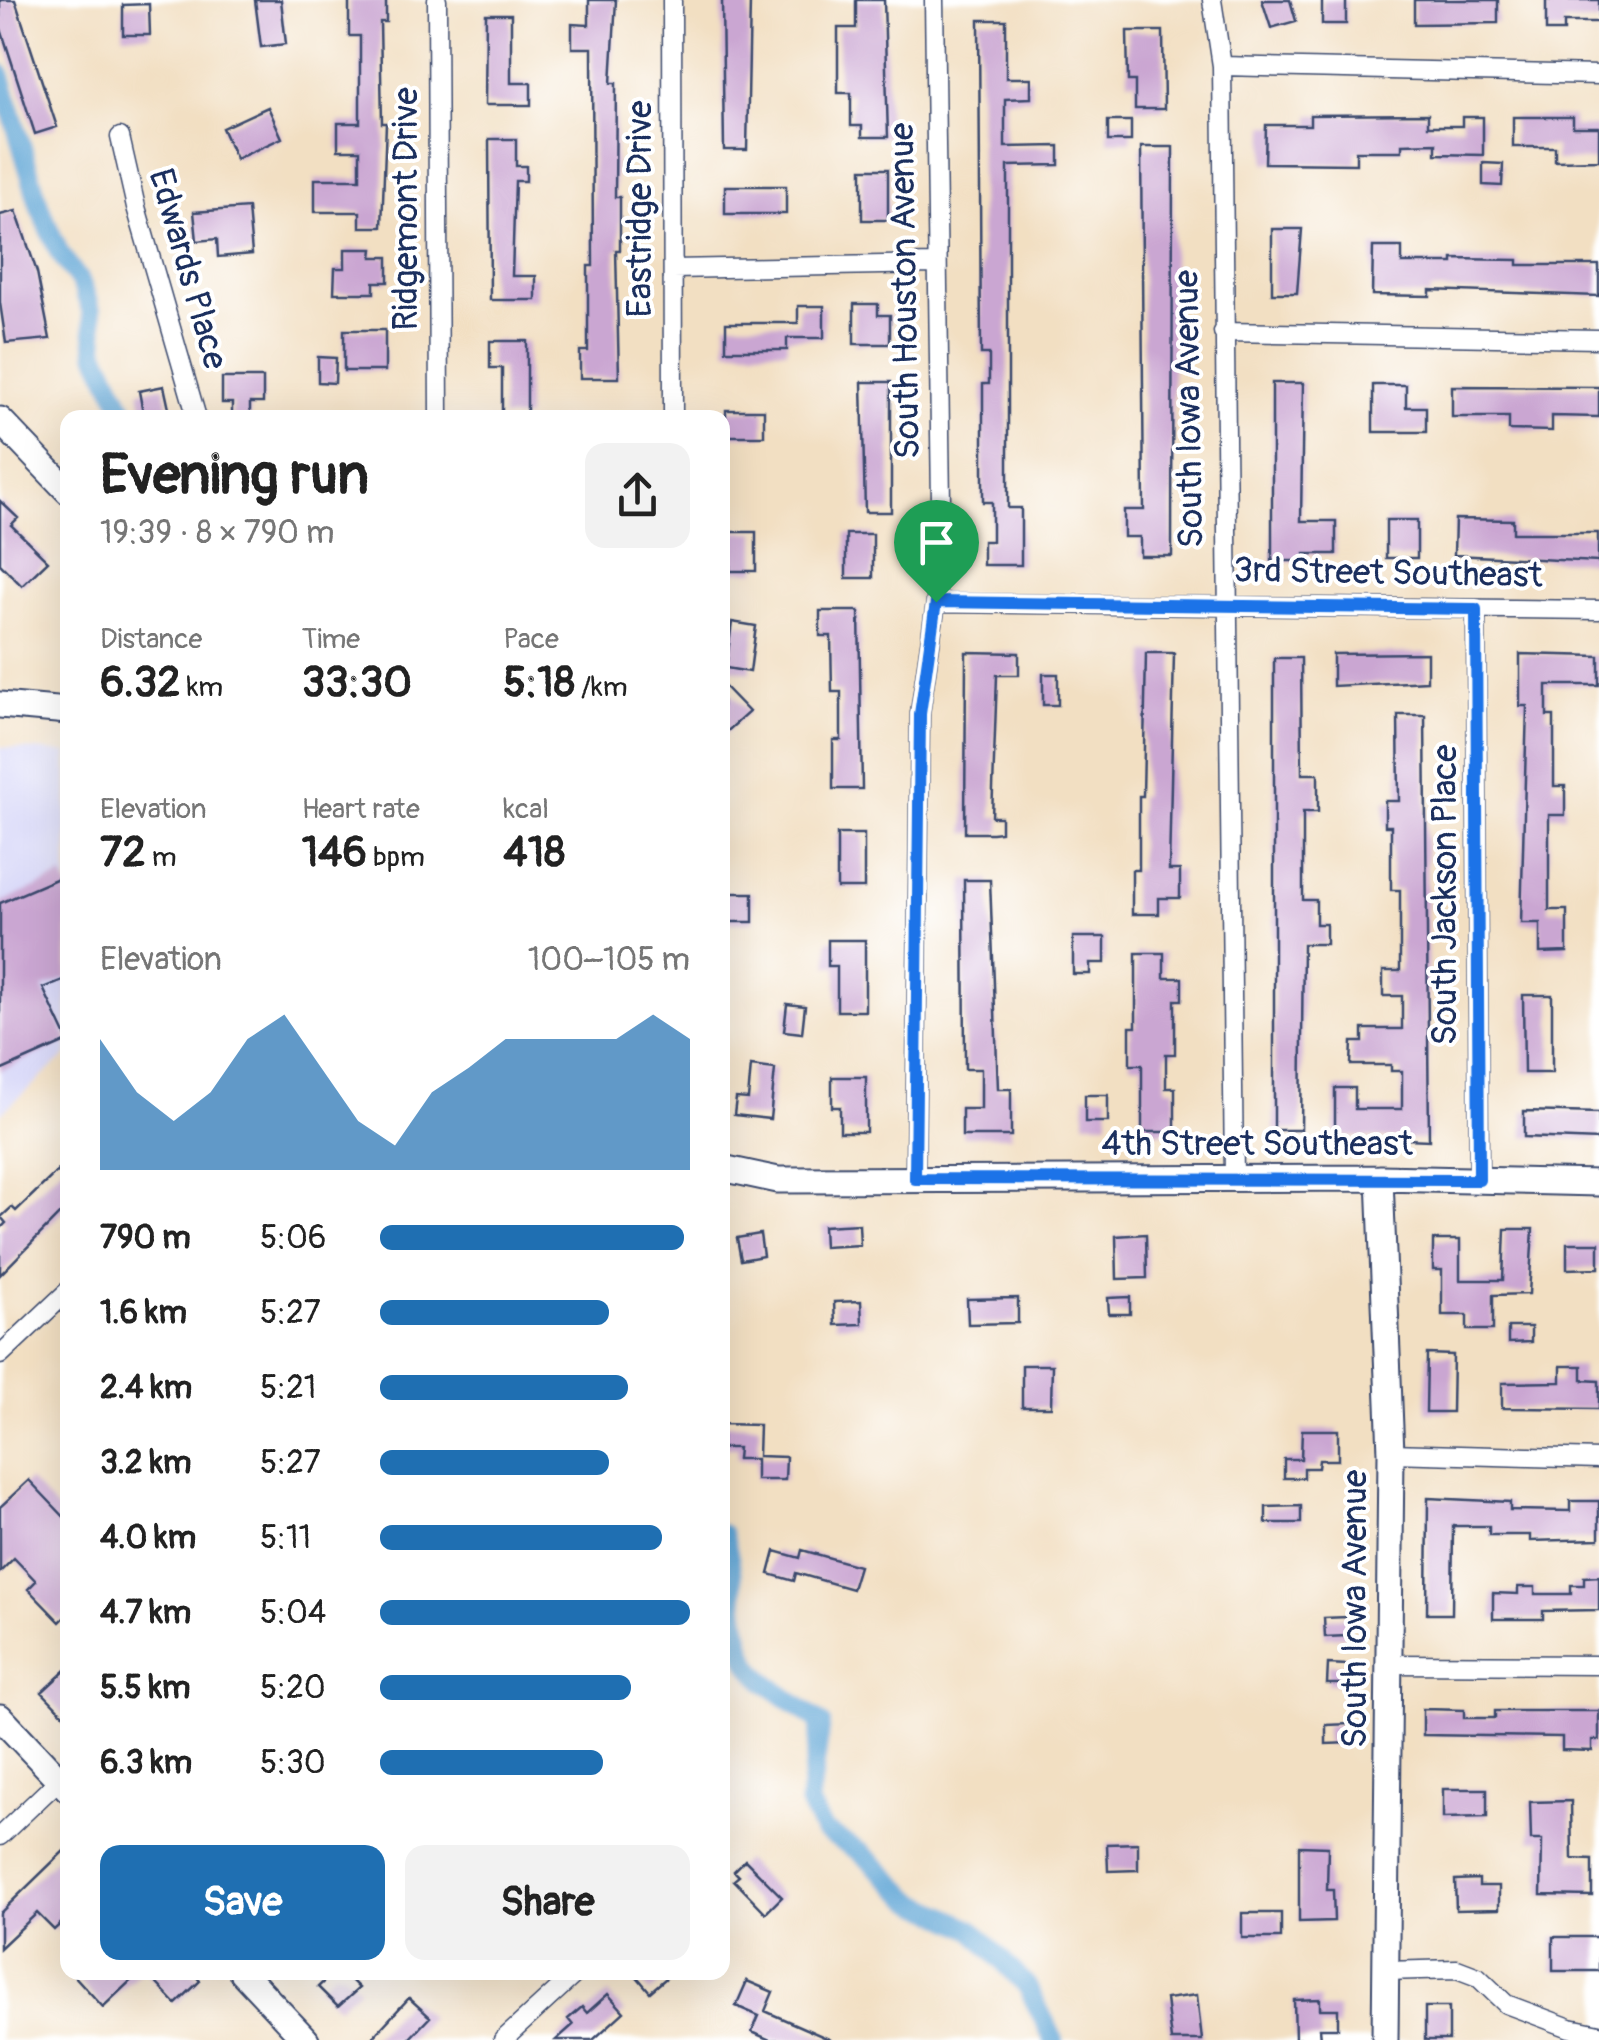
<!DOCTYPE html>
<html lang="en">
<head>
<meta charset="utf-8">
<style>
  :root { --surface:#fff; --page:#f2f2f2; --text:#222; --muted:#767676; --accent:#1f6fb2 }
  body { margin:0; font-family:Pangolin,sans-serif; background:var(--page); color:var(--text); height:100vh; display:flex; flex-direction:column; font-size:38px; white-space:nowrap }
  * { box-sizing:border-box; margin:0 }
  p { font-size:32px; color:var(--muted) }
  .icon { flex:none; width:55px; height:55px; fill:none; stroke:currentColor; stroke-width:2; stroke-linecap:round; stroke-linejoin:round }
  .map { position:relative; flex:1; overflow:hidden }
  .panel { position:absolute; left:60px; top:410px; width:670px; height:1570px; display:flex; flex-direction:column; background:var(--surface); border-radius:20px; box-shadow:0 10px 40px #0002 }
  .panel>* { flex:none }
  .pin { position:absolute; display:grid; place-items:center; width:85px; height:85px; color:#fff; margin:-102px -42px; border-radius:50% 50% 50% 0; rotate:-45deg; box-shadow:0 0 10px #0007 }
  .pin .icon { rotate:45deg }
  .round { display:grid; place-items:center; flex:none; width:105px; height:105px; border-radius:20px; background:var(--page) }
  .headline { display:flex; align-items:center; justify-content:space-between; height:170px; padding:0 40px }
  h1 { font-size:55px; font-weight:700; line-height:75px }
  .metrics { display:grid; grid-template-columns:repeat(3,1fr); gap:15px; height:170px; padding:10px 40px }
  .metrics div { display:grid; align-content:center }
  .metrics b { font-size:42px; font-weight:700 }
  .metrics small { font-size:28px; font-weight:400 }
  .metrics p { font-size:28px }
  .chart { height:280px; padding:20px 40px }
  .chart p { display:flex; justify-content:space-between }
  .chart svg { width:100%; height:180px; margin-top:10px; fill:var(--accent); opacity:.7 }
  .cta { display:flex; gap:20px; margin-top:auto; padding:20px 40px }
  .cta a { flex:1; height:115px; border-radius:20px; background:var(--accent); color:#fff; font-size:40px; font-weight:700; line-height:115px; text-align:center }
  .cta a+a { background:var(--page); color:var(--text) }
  ul { padding:0 40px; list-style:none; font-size:32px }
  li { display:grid; grid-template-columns:160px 120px 1fr; align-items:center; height:75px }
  li i { height:25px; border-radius:12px; background:var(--accent) }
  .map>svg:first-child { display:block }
  .built { fill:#d7d7f8 }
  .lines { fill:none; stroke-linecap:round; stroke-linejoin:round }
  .canal { stroke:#5fa5d5; stroke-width:20 }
  .building { fill:#caa6d2 }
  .street-casing { stroke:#3b496d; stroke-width:21 }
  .secondary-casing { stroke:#3b496d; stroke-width:29 }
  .street { stroke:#fff; stroke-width:18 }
  .secondary { stroke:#fff; stroke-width:25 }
  .route-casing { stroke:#fff; stroke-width:20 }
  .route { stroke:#1a73e8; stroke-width:12 }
  .labels { text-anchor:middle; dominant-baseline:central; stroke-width:8; stroke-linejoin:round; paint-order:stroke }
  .street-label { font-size:35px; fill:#1b2f5e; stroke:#fff }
</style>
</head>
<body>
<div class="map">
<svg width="1599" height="2040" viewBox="0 0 1599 2040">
  <rect width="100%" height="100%" fill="#fff"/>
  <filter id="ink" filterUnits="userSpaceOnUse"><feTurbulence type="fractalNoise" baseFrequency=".01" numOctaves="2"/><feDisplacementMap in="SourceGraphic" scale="20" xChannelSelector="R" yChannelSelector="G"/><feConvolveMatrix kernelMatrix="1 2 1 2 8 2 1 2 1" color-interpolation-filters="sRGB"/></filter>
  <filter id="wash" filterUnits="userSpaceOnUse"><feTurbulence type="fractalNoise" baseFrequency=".0048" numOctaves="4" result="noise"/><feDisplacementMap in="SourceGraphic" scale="40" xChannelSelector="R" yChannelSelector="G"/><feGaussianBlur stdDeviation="2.25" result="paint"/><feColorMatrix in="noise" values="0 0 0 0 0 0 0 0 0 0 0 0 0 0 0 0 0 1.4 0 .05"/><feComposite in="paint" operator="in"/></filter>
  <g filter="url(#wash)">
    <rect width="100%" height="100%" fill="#f2dfc2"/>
    <path class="built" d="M0,747L67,753V1055L0,1114Z"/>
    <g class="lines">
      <path class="canal" d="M0,73L40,208L59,252L81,283L91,310L96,352L128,418
        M722,1534C740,1575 728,1647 759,1676C776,1693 802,1707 821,1724L809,1803L823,1830L862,1853L912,1900L972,1929L1027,1986L1054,2040"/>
    </g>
    <g id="blocks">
      <path class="building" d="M0,0H15L57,127L35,134L0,26Z
        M255,0H281L286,44L261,47Z
        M349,0H386V22H380L382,123H386L382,227H360V212H315V179H360V150H338V123H360V36H349Z
        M589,0H616L611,83H616L615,197H620V250H616L619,378H580V351H588V266H593L592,48H572V24L589,25Z
        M722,0H750L747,150H724Z
        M856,0H884L888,137H862V126H851V93H838V28H856Z
        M1262,0H1290L1296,21L1271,28Z
        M1322,0H1346V24H1322Z
        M1414,0H1498V23L1414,24Z
        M1546,0H1599V22H1564V31H1546Z
        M149,4L150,35H123V5Z
        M486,14H511V83H531V105H485Z
        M979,20H1006V78H1031V98L1005,99V147L1059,146V165L1008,166V508H1021V565H983V541H992V502H983V384H989V354H981Z
        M1127,31H1163L1164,109H1135V81H1128Z
        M268,107L282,138L236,159L222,128Z
        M1428,114V126H1462V117H1483V155L1436,154V143L1402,144V151H1356V164L1265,163L1266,125H1310V115Z
        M1513,117H1573V127H1599V160L1555,161V147H1513Z
        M1108,121H1131V141H1108Z
        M489,139H516V166H526V181H515L512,276H536V300H490Z
        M1141,147H1173L1172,556H1140V537H1124V510H1144Z
        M1483,163L1503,164L1502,186L1483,185Z
        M862,169H888V220H862Z
        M725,186H786V214H725Z
        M248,208L252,254L218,257L217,239L197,241L194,212Z
        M16,211L37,272L50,339L6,343L0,303V215Z
        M1272,229H1302L1297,293H1272Z
        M1373,247H1402V263H1453V259L1518,260V265H1599V296L1430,290V296L1372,295Z
        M345,249H373L372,257H388V282H374V293H334L335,268H345Z
        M854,304H878V315H890V344H854Z
        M798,306H824V338H787V350H726V323H798Z
        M344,330H385V371H344Z
        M490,341H527V418H502V368H490Z
        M318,357L336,358L335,383L318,382Z
        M222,378H263V403H250V418H232V403H222Z
        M862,382H891V512H865Z
        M1272,383H1303L1301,521H1336V554H1305V561H1272Z
        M1373,385H1406V407H1426V432H1373Z
        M164,386L171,418H144L139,391Z
        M1452,386L1599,387V417L1552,416V431L1509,430V417H1452Z
        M726,410H764V436H726Z
        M0,501L18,518L11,525L48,561L22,586L0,564Z
        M1455,519L1513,520V533H1598V562L1454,555Z
        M1386,520H1417V558H1386Z
        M730,532H756V571H730Z
        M846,534H873V578H846Z
        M820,611H859L862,789H833V740H841V692H832L831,636H820Z
        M732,622L756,626L750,672L726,668Z
        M966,652L1019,653V675H997L992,817H1001V832L992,833H965Z
        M1146,653H1174L1169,870H1180V898H1159V914H1132V870H1139V796H1143Z
        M1427,653V681L1333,686V654Z
        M1520,654L1599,656V685H1547V716H1554V786H1565V815H1549V910H1567V952L1540,953V923H1521L1527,706H1520Z
        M1274,658H1301L1302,774H1318V812H1303V900H1316V924H1326V944H1303L1301,1130H1274Z
        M1043,674H1058V705H1043Z
        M722,684L749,712L722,736Z
        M1398,715H1425L1429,1140L1335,1136V1088H1355V1109H1402V1071H1391V1065H1351L1352,1042H1363V1029H1402V996H1383V971H1400V890H1391V826H1385V801H1399Z
        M837,834H864V888H837Z
        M63,876L68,887V978L43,988L68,1041L0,1071V903Z
        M964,880H990L998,1089H1011V1136H962V1109H981V1069H965Z
        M722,893H753V922H722Z
        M1073,937H1105V963H1090V974H1073Z
        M828,940H865V1011H837V966H828Z
        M1136,953H1164V978H1182V1000H1175V1054H1166V1088H1175V1132H1142V1065H1130V1027H1136Z
        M1523,995H1552V1073H1524Z
        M787,1004L805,1006L802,1033L784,1031Z
        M751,1066L775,1069L770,1119L734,1115L736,1098L748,1099Z
        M832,1077H866V1132H840V1107H832Z
        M1085,1095H1108V1122H1085Z
        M1524,1111L1599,1113V1140L1524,1137Z
        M68,1161V1206L0,1275V1229L6,1223L1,1217L12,1207L16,1211Z
        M859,1224L860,1245L824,1247L823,1226Z
        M1505,1229H1533L1529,1294L1493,1295V1330H1467V1315H1442V1270H1433V1240H1460V1280H1503Z
        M760,1234L763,1256L741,1260L737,1238Z
        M1146,1234L1147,1278L1117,1279L1116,1236Z
        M1567,1243H1599V1268L1567,1269Z
        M1130,1297V1314H1109L1108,1298Z
        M1018,1298V1323L968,1324L967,1299Z
        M861,1301L862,1324L835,1325L834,1302Z
        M1508,1327H1531V1342L1508,1343Z
        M1427,1354L1453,1355L1452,1412H1426Z
        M1022,1365H1052L1051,1407H1022Z
        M1561,1366H1582V1380L1599,1381V1409L1502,1408V1383L1561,1382Z
        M722,1424L759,1425L758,1456L786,1457L785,1480H756V1459H737L738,1448H722Z
        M1302,1430H1338V1460H1319L1318,1468H1304V1478H1284V1459H1301Z
        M29,1480L68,1521V1614L60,1622L28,1589L36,1581L14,1558L0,1572V1507Z
        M1428,1498L1510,1502V1510L1570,1511V1501H1599V1539L1530,1541V1535H1489V1526H1453L1452,1614H1427Z
        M1301,1506V1523H1266V1507Z
        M802,1550L859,1566L852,1589L796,1573L794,1581L769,1574L775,1551L800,1558Z
        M1599,1576V1610L1543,1611V1619H1493V1593L1518,1594V1587H1535V1594H1571V1585H1584V1577Z
        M1347,1617V1636L1325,1637L1324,1618Z
        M1328,1664L1347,1665V1684H1327Z
        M68,1668V1719L42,1692Z
        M1423,1709L1464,1710V1718H1495V1711H1599V1740H1592V1751L1562,1750V1737L1423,1735Z
        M1351,1724V1743L1326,1744V1725Z
        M1443,1789H1487V1817L1443,1818Z
        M1571,1801L1572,1859L1592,1860V1896L1541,1895L1542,1840H1531L1530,1802Z
        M1138,1843V1870L1108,1871L1107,1844Z
        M1299,1846L1328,1847L1327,1890H1333L1334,1921L1299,1922Z
        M68,1847V1917L54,1930L37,1913L0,1948V1913Z
        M745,1860L782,1897L766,1913L734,1880L739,1876L734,1871Z
        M1479,1879V1886H1499V1909L1456,1910L1455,1880Z
        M1242,1913H1281V1938H1242Z
        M1553,1937H1599V1971H1553Z
        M71,1972H140L103,2007Z
        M146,1972H192L200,1981L176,2004Z
        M334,1972H343L359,1988L338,2007L318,1987Z
        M633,1972H673L650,1992Z
        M747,1981L773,1992L765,2011L831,2040H770L752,2032L759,2016L736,2006Z
        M608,1994L624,2012L593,2040H556L573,2025L568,2019L582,2007L587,2013Z
        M1197,1995L1202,2040H1171L1166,1999Z
        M409,1998L430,2017L408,2040H370Z
        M1320,1999V2009H1338V2028H1320L1321,2039H1295L1294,2000Z
        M1425,2007H1449V2040H1425Z"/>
    </g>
  </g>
  <g filter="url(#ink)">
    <use href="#blocks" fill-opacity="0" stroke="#3b496d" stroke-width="2.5"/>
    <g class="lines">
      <defs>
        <path id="street" d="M437,0L439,418
          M672,0L673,418
          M1212,0L1222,66L1234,1179
          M1222,66L1599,75
          M120,137L136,207L197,418
          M673,269L936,264
          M1223,332L1599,339
          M936,603L1599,610
          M1476,609L1479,1180
          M915,1179L920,713L936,603L941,503L934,0
          M0,1355L68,1291
          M1391,1453L1599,1459
          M1391,1664L1599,1665
          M0,1836L59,1780
          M1385,1971L1457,1969L1478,1977L1506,2004L1570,2028L1599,2034
          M503,2040L577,1972"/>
        <path id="secondary" d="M0,420L68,491
          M0,705L68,711
          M722,1168L778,1180L1380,1178L1599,1183
          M1380,1178L1391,1453L1385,2040
          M0,1717L68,1789
          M242,1972L306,2040"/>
      </defs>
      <use href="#street" class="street-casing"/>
      <use href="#secondary" class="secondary-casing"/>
      <use href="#street" class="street"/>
      <use href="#secondary" class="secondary"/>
    </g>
  </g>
  <g class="lines" filter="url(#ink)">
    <defs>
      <path id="route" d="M936,602L1476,609L1479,1180L915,1179L920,714Z"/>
    </defs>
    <use href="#route" class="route-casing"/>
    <use href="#route" class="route"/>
  </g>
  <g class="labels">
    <g class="street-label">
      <text transform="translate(406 209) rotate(-90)">Ridgemont Drive</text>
      <text transform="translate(640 209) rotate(-90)">Eastridge Drive</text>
      <text transform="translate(188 269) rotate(74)">Edwards Place</text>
      <text transform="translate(905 291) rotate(-91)">South Houston Avenue</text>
      <text transform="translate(1189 409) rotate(-91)">South Iowa Avenue</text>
      <text transform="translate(1388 573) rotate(1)">3rd Street Southeast</text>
      <text transform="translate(1445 895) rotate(-90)">South Jackson Place</text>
      <text x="1257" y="1144">4th Street Southeast</text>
      <text transform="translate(1355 1609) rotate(-90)">South Iowa Avenue</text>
    </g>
  </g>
</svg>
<div class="pin" style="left:936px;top:602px;background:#1e9e55"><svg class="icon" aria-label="arrive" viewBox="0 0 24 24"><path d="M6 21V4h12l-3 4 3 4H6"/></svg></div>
<section class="panel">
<div class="headline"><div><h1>Evening run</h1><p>19:39 · 8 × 790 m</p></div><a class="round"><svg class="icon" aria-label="share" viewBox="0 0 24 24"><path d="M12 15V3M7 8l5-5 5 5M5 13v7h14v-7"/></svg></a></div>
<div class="metrics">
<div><p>Distance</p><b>6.32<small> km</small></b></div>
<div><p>Time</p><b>33:30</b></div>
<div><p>Pace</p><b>5:18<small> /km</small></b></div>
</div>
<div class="metrics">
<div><p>Elevation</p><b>72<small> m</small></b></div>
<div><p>Heart rate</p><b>146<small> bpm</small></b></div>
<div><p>kcal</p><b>418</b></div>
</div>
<div class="chart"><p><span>Elevation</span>100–105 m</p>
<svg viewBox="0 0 160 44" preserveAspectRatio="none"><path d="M0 44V12L10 25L20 32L30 25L40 12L50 6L60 19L70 32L80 38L90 25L100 19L110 12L120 12L130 12L140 12L150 6L160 12V44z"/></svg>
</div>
<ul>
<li><b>790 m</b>5:06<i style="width:98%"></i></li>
<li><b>1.6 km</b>5:27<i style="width:74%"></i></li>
<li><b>2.4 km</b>5:21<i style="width:80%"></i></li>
<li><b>3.2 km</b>5:27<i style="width:74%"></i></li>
<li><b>4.0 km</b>5:11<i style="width:91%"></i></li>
<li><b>4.7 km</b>5:04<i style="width:100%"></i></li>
<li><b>5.5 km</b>5:20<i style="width:81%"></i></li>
<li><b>6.3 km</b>5:30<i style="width:72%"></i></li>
</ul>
<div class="cta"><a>Save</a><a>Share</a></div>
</section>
</div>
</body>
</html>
